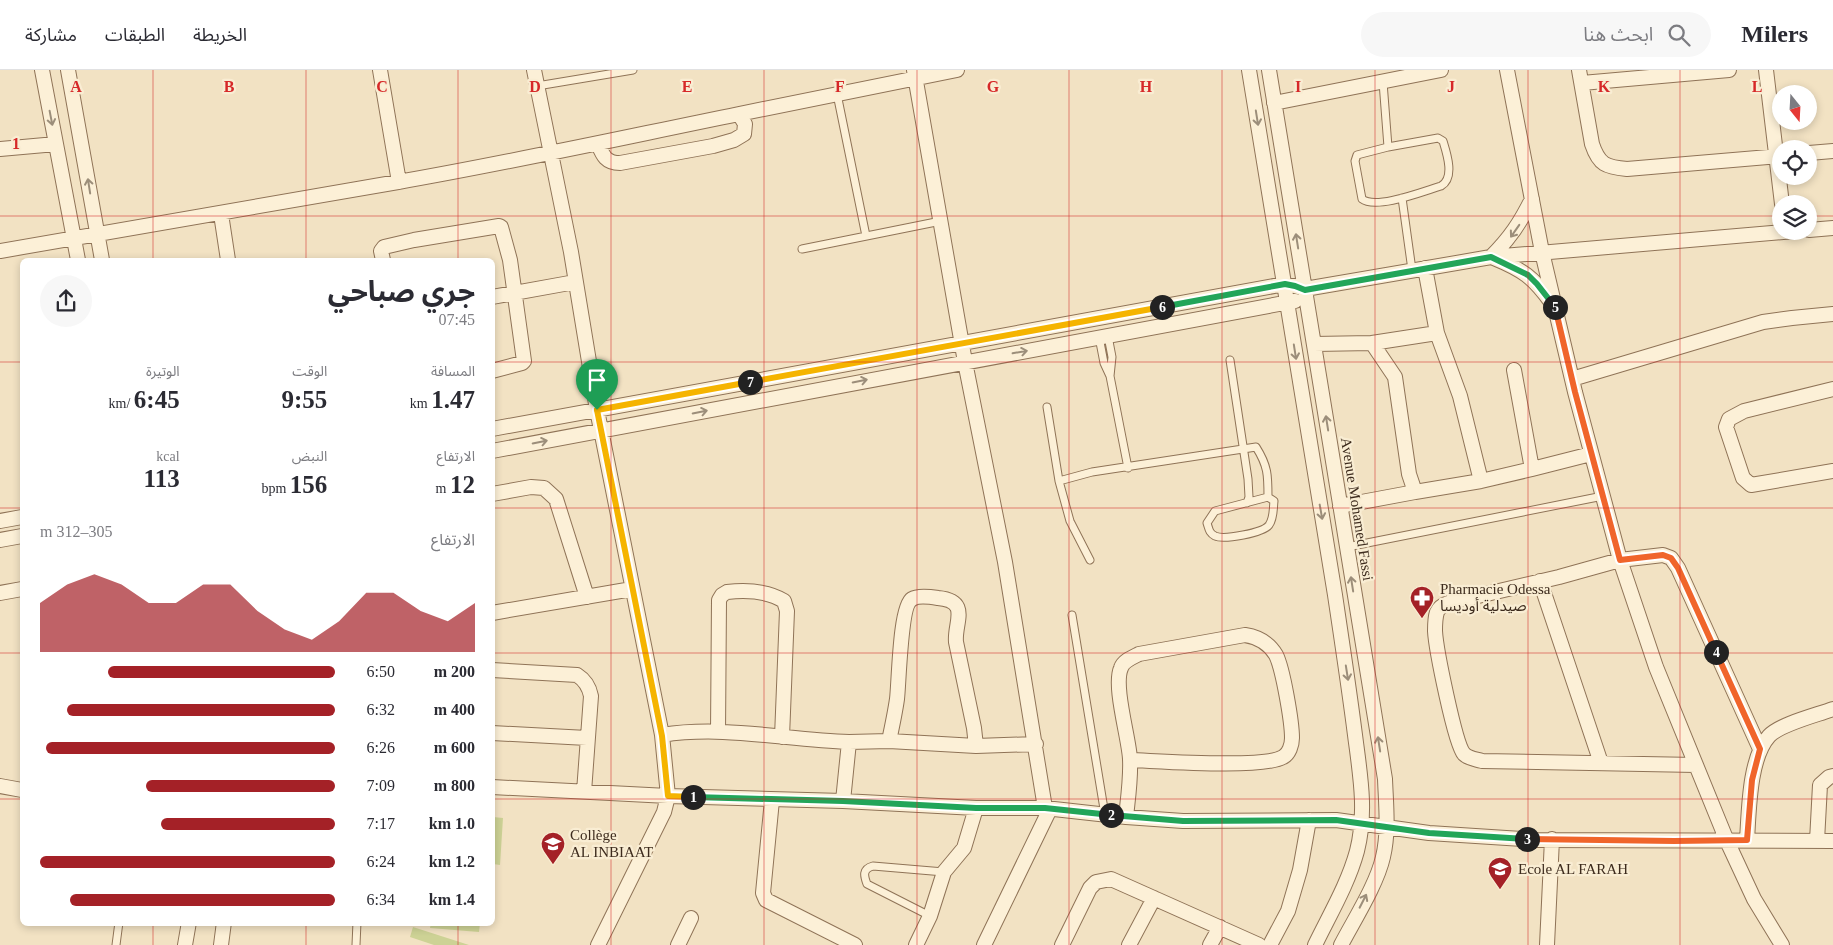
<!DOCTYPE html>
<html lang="ar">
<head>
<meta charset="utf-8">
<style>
  :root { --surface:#fff; --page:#f7f7f7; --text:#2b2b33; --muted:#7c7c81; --line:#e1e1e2; --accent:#a42127 }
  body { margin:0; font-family:"Times New Roman","Noto Sans Arabic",serif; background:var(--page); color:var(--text); direction:rtl; height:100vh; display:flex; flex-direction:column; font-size:19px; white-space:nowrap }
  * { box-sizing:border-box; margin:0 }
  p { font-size:16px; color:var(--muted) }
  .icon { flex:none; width:28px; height:28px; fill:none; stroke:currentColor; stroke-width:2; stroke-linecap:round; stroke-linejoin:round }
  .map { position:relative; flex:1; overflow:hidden; direction:ltr }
  .side { position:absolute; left:20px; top:188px; width:475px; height:668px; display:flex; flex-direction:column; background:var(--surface); border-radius:8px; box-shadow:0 2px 8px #0003; direction:rtl }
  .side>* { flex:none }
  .needle { width:32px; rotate:162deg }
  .controls { position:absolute; left:1772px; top:15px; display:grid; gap:10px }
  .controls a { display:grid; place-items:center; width:45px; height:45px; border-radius:50%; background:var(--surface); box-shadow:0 2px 8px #0003; font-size:25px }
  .pin { position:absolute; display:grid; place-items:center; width:42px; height:42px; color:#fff; margin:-51px -21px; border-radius:50% 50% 50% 0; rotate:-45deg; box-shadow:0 0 5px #0007 }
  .pin .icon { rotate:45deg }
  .km { position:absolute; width:25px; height:25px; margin:-12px; border-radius:50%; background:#222; color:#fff; font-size:14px; line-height:25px; text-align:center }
  .round { display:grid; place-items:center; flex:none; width:52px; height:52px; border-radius:26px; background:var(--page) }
  .headline { display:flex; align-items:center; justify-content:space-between; height:85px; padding:0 20px }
  h1 { font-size:28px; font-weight:700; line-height:38px }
  .figures { display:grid; grid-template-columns:repeat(3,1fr); gap:8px; height:85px; padding:5px 20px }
  .figures div { display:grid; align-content:center }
  .figures b { font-size:25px; font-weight:700 }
  .figures small { font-size:14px; font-weight:400 }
  .figures p { font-size:14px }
  .chart { height:140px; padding:10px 20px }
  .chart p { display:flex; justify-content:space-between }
  .chart svg { width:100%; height:90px; margin-top:5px; fill:var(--accent); opacity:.7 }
  ul { padding:0 20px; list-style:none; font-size:16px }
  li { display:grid; grid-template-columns:80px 60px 1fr; align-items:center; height:38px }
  li i { height:12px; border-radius:6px; background:var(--accent) }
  header { display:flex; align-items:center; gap:30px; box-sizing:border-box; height:70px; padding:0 25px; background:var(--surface); border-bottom:1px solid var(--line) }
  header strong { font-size:24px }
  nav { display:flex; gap:28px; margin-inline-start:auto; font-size:18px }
  .search { width:350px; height:45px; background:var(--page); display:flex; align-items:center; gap:12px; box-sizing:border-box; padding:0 18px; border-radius:28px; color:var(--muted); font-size:19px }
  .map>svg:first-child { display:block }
  .green { fill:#cdd295 }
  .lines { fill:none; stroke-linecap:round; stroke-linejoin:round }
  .lane-casing { stroke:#8f7357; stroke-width:9 }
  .street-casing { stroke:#8f7357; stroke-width:16 }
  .lane { stroke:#fcf0d7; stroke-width:7 }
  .street { stroke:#fcf0d7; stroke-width:14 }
  .oneway { stroke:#9c8e7a }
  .split-1-casing { stroke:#fff; stroke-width:10 }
  .split-2-casing { stroke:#fff; stroke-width:10 }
  .split-3-casing { stroke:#fff; stroke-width:10 }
  .split-4-casing { stroke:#fff; stroke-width:10 }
  .split-5-casing { stroke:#fff; stroke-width:10 }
  .split-6-casing { stroke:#fff; stroke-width:10 }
  .split-7-casing { stroke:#fff; stroke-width:10 }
  .split-8-casing { stroke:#fff; stroke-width:10 }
  .split-1 { stroke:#f5b400; stroke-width:6 }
  .split-2 { stroke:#22a559; stroke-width:6 }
  .split-3 { stroke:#22a559; stroke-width:6 }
  .split-4 { stroke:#f0652b; stroke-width:6 }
  .split-5 { stroke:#f0652b; stroke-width:6 }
  .split-6 { stroke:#22a559; stroke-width:6 }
  .split-7 { stroke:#f5b400; stroke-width:6 }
  .split-8 { stroke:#f5b400; stroke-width:6 }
  .grid { fill:none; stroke:#d62828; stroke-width:1; stroke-opacity:0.55 }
  .labels { text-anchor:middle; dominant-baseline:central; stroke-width:4.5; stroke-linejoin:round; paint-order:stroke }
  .street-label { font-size:15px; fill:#3d2b1d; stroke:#f9edd3 }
  .poi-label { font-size:15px; fill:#3d2b1d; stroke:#f9edd3; text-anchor:start }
  .grid-label { font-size:16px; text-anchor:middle; font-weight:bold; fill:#d62828; stroke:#f9edd3; stroke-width:4.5; stroke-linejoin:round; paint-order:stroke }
</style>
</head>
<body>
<header>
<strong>Milers</strong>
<div class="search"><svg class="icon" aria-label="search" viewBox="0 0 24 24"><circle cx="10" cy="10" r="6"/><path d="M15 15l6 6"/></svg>ابحث هنا</div>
<nav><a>الخريطة</a><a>الطبقات</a><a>مشاركة</a></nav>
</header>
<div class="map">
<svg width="1833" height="875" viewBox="0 0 1833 875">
  <rect width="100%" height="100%" fill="#f2e2c3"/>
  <path class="green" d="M493,747L503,748L500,795L493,794Z
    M431,853H480L479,862L430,858Z
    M413,857L469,875H434L410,867Z"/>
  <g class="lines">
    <defs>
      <path id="lane" d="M1383,12L1388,77
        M537,16L633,0
        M837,24L866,166
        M1438,68L1443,71C1447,84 1455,108 1441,116C1424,121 1376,140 1362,129L1355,91L1357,85L1388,77Z
        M1402,128L1412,200
        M802,179L941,151
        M1108,266L1112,287L1110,306
        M1099,267L1104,293L1110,306L1128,398
        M1230,290L1248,409L1249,427L1247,433
        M1047,337L1059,411L1070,451L1090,490
        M1059,411L1092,402L1256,377C1268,396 1268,405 1268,427
        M1268,427L1274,431C1273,439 1274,448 1269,455C1263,463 1224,470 1215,466C1209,463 1209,459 1207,453L1215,441Z
        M1347,477L1603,426
        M1072,545L1105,745
        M930,846L867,814C864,806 862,799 873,796L944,802
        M116,875L119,852
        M356,875L357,852"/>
      <path id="street" d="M42,0L78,190
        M68,0L102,190
        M380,0L399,112
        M534,0L571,182L597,340L662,665L668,726L664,742L598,875
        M914,0L965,292L1005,492L1045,738
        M1249,0L1335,525C1342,572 1349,618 1355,665C1360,704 1367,742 1357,781C1348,814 1330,844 1315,875
        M1269,0L1385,709C1386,735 1389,762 1383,787C1377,814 1354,850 1341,875
        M1507,0L1542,182L1575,322L1620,490L1656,597L1727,771L1754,829L1782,875
        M1579,0L1592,74C1599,95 1606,97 1627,99L1781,86
        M1766,0L1782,134
        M1582,13L1729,0
        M1274,33L1441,0
        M739,44L957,0
        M0,79L56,74
        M1809,83L1833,81
        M221,144L228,190
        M1809,160L1833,158
        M0,181C133,157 266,136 398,112C513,92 626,67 739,44L745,54L744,64L734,70L713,76L620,93C606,93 603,86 598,74
        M1491,187C1510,168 1520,153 1532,129
        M1494,188C1523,200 1533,207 1551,232
        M383,190L381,181L384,177L414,170L499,156L501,157L510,190L524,291L522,293L492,301
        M1425,198L1437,263L1460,326L1481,411
        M492,227L575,212
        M1372,273L1437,263
        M1314,274L1372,273L1395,307L1409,404L1415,422L1481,411L1532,399L1514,300
        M1572,309L1763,252L1792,248L1833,244
        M1833,319L1744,341L1729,349L1726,357L1743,408L1751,415L1833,401
        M492,359L1285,214L1295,216L1305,219L1491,187L1795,161
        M492,381L1295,231
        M1532,399L1591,384
        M492,424L531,417L544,418L556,429L587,527
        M1340,436L1415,422
        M0,451L22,447
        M0,470L22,466
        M1540,511L1601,693
        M0,523L22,519
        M492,543L632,519
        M492,600L577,605C585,610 589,616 591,626L584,722
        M718,662L719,530L722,525L727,522C746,520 768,521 784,531L787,541L782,667
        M492,663L587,668
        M662,665C724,655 786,670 849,672
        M889,671C892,657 895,643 897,629C899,613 900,536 912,529C918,525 932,527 938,528C971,531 954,553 956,572L974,658L976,676
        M1696,695L1482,691C1476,689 1469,689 1464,684C1455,674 1436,579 1435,561C1435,555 1435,548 1437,542C1439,537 1443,535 1448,533L1559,507L1620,490L1663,485L1671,488L1678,498L1760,679
        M0,716L22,720
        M492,717L668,726L843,731L976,738H1045L1126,747L1183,751L1336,750L1429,763L1536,770L1833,771
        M772,730L763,823L766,830L855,875
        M843,731L849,672L889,671L976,676L1036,674
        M1126,747C1128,728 1131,708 1130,689C1129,668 1113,616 1121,598C1123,591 1133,587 1139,584L1245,565C1258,567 1269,573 1276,585C1283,599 1292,652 1292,668C1292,675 1289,684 1283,687C1263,699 1159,691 1130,690
        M1747,770C1749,741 1749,688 1769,666C1780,654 1817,645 1833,639
        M1817,771L1820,715L1829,707L1833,706
        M185,875L189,852
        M221,875L224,852
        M678,875L691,848
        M916,875L930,846L944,802L964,778L976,738
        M984,875L1050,739
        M1062,875L1090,818L1096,812L1111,809L1259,875
        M1129,875L1154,828
        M1210,875L1220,857
        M1270,875L1288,841L1300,800L1309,750
        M1547,875L1552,769"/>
    </defs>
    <use href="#lane" class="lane-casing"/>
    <use href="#street" class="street-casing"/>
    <use href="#lane" class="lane"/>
    <use href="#street" class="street"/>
  </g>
  <defs><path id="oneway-shaft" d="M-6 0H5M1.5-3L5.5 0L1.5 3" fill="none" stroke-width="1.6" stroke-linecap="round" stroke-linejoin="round" transform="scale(1.25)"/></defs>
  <g class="oneway">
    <use href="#oneway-shaft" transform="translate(51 48) rotate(79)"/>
    <use href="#oneway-shaft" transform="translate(1257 48) rotate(81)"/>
    <use href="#oneway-shaft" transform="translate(89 116) rotate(-99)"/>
    <use href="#oneway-shaft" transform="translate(1515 161) rotate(125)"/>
    <use href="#oneway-shaft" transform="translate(1297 171) rotate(-99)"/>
    <use href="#oneway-shaft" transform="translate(1020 282) rotate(-10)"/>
    <use href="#oneway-shaft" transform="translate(1295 282) rotate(81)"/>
    <use href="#oneway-shaft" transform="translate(860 311) rotate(-11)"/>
    <use href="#oneway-shaft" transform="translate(700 342) rotate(-11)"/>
    <use href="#oneway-shaft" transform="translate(1327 353) rotate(-99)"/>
    <use href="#oneway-shaft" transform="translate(540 372) rotate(-11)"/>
    <use href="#oneway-shaft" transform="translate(1321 442) rotate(80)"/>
    <use href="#oneway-shaft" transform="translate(1352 514) rotate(-99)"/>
    <use href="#oneway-shaft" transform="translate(1347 603) rotate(81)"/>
    <use href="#oneway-shaft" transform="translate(1379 674) rotate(-99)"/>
    <use href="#oneway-shaft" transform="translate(1363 831) rotate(-63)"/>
  </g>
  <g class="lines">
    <defs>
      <path id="split-1" d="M597,340L662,666L668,726L693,727"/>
      <path id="split-2" d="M693,727L843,731L976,738H1045L1111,745"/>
      <path id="split-3" d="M1111,745L1183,751L1336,750L1429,763L1527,769"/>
      <path id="split-4" d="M1527,769L1674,771L1747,770L1752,710L1760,679L1716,582"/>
      <path id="split-5" d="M1555,237L1575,322L1620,490L1663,485L1671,488L1678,498L1716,582"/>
      <path id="split-6" d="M1162,237L1285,214L1295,216L1305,220L1491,187L1528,205L1537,214L1555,237"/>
      <path id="split-7" d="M750,312L1162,237"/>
      <path id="split-8" d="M597,340L750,312"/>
    </defs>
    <use href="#split-1" class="split-1-casing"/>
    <use href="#split-2" class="split-2-casing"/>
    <use href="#split-3" class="split-3-casing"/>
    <use href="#split-4" class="split-4-casing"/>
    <use href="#split-5" class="split-5-casing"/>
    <use href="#split-6" class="split-6-casing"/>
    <use href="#split-7" class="split-7-casing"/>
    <use href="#split-8" class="split-8-casing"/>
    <use href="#split-1" class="split-1"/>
    <use href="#split-2" class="split-2"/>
    <use href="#split-3" class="split-3"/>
    <use href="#split-4" class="split-4"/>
    <use href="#split-5" class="split-5"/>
    <use href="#split-6" class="split-6"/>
    <use href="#split-7" class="split-7"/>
    <use href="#split-8" class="split-8"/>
  </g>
  <path class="grid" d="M153,0V190M306,0V190M458,0V190M611,0V875M764,0V875M917,0V875M1069,0V875M1222,0V875M1375,0V875M1528,0V875M1680,0V875M0,146H1781M1809,146H1833M0,292H22M492,292H1833M0,438H22M492,438H1833M0,583H22M492,583H1833M0,729H22M492,729H1833M153,852V875M306,852V875M458,852V875"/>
  <defs>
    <symbol id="pharmacy-pin" viewBox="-11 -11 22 30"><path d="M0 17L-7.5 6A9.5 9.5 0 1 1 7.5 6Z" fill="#a42127" stroke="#f9edd3"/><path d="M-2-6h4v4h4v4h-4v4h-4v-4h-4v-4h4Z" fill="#fff"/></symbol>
    <symbol id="school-pin" viewBox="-11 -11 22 30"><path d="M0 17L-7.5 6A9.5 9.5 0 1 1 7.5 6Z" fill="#a42127" stroke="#f9edd3"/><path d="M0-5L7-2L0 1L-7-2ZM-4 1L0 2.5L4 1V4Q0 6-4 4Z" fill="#fff"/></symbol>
  </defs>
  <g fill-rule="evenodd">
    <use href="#pharmacy-pin" x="1408" y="514" width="28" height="38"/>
    <use href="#school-pin" x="539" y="760" width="28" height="38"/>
    <use href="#school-pin" x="1486" y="785" width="28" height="38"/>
  </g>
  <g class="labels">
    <g class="street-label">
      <text transform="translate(1357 439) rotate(81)">Avenue Mohamed Fassi</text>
    </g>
    <g class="poi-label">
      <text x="1440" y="519">Pharmacie Odessa<tspan x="1440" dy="17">صيدلية أوديسا</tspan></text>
      <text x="570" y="765">Collège<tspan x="570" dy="17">AL INBIAAT</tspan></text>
      <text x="1518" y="799">Ecole AL FARAH</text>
    </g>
  </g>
  <g class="grid-label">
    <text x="76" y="22">A</text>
    <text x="229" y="22">B</text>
    <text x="382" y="22">C</text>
    <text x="535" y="22">D</text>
    <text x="687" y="22">E</text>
    <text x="840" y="22">F</text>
    <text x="993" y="22">G</text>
    <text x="1146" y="22">H</text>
    <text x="1298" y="22">I</text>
    <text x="1451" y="22">J</text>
    <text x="1604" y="22">K</text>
    <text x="1757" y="22">L</text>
    <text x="16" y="79">1</text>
  </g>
</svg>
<div class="controls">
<a><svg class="needle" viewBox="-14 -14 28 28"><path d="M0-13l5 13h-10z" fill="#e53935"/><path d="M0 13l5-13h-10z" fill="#7c7c81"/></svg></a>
<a><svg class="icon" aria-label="locate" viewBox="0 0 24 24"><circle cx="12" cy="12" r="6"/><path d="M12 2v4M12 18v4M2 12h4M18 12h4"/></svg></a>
<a><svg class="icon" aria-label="layers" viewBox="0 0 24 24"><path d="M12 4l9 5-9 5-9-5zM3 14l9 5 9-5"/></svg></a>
</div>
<div class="pin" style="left:597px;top:340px;background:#1e9e55"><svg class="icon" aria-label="arrive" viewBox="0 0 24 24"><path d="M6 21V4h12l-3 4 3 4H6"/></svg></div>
<b class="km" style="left:693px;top:727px">1</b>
<b class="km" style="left:1111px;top:745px">2</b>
<b class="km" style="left:1527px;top:769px">3</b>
<b class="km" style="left:1716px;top:582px">4</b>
<b class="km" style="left:1555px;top:237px">5</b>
<b class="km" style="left:1162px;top:237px">6</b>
<b class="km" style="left:750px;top:312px">7</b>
<section class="side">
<div class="headline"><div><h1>جري صباحي</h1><p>07:45</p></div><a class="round"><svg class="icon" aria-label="share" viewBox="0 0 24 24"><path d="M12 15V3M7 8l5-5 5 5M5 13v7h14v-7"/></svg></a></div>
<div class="figures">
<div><p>المسافة</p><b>1.47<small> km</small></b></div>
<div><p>الوقت</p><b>9:55</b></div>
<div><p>الوتيرة</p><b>6:45<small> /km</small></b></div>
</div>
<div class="figures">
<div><p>الارتفاع</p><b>12<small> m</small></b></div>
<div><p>النبض</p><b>156<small> bpm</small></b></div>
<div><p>kcal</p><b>113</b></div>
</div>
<div class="chart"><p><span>الارتفاع</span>305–312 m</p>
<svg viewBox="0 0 160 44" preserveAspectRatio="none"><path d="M0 44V20L10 11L20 6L30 11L40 20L50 20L60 11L70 11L80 24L90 33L100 38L110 29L120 15L130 15L140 24L150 29L160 20V44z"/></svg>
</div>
<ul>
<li><b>200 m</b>6:50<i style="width:77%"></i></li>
<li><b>400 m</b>6:32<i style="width:91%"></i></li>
<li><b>600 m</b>6:26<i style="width:98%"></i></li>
<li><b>800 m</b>7:09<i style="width:64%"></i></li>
<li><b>1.0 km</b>7:17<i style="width:59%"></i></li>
<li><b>1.2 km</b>6:24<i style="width:100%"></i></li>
<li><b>1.4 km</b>6:34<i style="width:90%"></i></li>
</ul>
</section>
</div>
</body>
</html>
